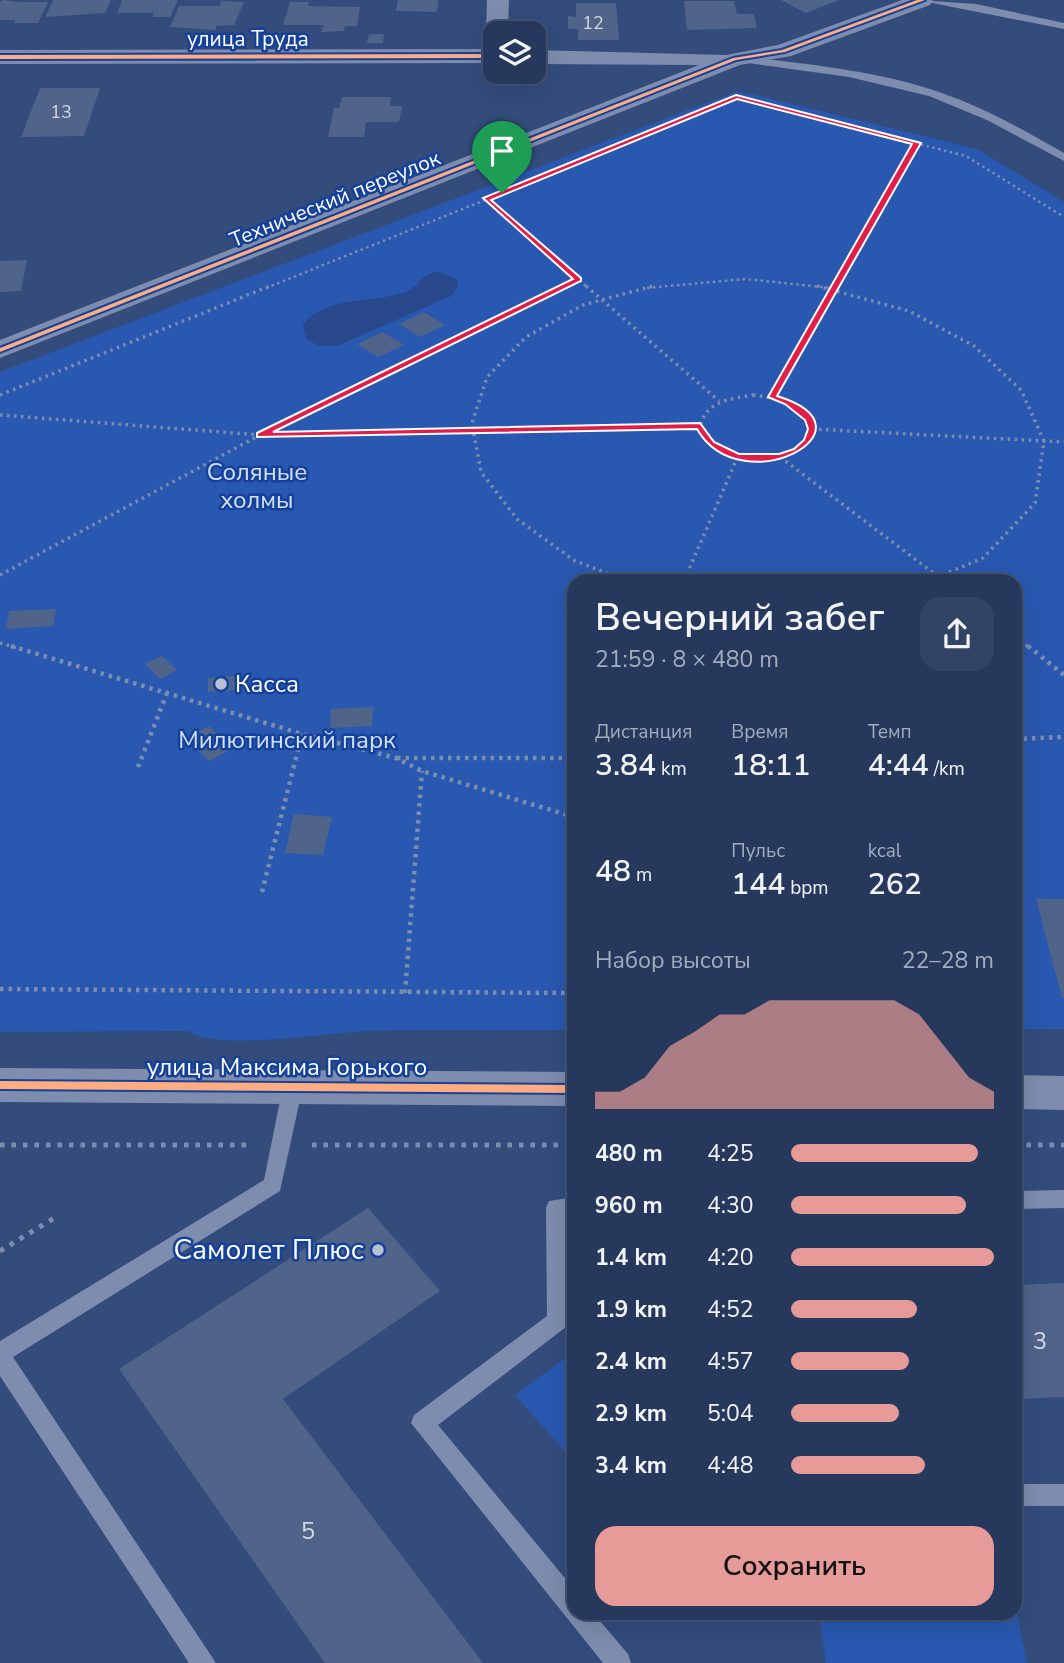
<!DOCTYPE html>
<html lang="ru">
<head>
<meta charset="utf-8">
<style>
  :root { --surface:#26395d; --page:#324466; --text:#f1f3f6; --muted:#a4acbc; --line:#425372; --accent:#e69b98 }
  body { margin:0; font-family:"Nunito Sans",sans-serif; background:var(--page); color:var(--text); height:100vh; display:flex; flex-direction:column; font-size:26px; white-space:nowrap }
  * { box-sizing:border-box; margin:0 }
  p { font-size:23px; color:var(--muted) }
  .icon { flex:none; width:38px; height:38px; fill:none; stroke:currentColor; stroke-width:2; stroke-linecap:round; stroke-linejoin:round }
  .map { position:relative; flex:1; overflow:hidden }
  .drawer { position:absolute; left:567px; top:574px; width:455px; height:1046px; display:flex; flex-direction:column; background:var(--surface); border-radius:21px; box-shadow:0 7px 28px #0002,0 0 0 2px var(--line) }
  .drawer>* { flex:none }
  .fabs { position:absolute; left:483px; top:21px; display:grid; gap:14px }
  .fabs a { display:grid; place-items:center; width:63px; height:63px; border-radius:14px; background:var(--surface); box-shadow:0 7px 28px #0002,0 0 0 2px var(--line); font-size:35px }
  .pin { position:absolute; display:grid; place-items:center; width:60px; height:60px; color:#fff; margin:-72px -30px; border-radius:50% 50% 50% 0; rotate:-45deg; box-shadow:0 0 7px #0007 }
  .pin .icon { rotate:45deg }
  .round { display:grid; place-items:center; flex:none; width:74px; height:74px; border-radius:21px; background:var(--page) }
  .overview { display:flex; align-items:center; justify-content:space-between; height:119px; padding:0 28px }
  h1 { font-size:38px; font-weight:600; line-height:52px }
  .metrics { display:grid; grid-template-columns:repeat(3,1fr); gap:10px; height:119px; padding:7px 28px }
  .metrics div { display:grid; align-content:center }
  .metrics b { font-size:30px; font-weight:600 }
  .metrics small { font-size:19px; font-weight:400 }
  .metrics p { font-size:19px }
  .chart { height:196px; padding:14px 28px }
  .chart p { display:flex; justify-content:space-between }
  .chart svg { width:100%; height:126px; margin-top:7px; fill:var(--accent); opacity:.7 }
  .button { display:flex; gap:14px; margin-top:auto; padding:14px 28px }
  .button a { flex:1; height:80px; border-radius:21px; background:var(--accent); color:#111; font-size:28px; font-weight:600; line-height:80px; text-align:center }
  ul { padding:0 28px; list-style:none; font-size:23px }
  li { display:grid; grid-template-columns:112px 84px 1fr; align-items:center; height:52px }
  li i { height:18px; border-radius:9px; background:var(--accent) }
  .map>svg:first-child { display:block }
  .green { fill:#2958b0 }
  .water { fill:#29488b }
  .building { fill:#50648a }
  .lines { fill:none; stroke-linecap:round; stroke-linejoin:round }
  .path-far3 { stroke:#7e8dae; stroke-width:2.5; stroke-dasharray:2.5 3.5; stroke-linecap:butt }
  .path-far2 { stroke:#7e8dae; stroke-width:3.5; stroke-dasharray:2.5 4.5; stroke-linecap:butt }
  .path-far1 { stroke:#7e8dae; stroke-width:4.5; stroke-dasharray:3.5 5; stroke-linecap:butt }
  .path { stroke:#7e8dae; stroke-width:5; stroke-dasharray:4.5 7; stroke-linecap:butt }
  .lane { fill:#7e8dae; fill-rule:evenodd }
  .street { fill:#7e8dae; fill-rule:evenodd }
  .cycleway-casing { stroke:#15419a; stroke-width:4 }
  .cycleway { fill:#ffac80; fill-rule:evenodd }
  .route { fill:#e11d48; stroke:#fff; stroke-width:2; fill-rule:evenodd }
  .poi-dot { fill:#b8c0d1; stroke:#15419a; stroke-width:2.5 }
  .labels { text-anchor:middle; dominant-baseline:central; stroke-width:5; stroke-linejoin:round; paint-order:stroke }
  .far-number-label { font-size:18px; fill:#d3d8e2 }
  .far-street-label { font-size:21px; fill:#fff; stroke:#15419a }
  .park-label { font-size:24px; fill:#d1e0fd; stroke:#15419a }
  .poi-label { font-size:24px; fill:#fff; stroke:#15419a; text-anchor:start }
  .street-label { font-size:24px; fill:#fff; stroke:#15419a }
  .near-number-label { font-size:24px; fill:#d3d8e2 }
  .near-poi-label { font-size:28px; fill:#fff; stroke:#15419a; text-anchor:end }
</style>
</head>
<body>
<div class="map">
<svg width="1064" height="1663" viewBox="0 0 1064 1663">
  <rect width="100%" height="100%" fill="#334c7c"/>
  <path class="green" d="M738,91L977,149L1064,202V1029H1015V581H574V1030C506,1031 437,1029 369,1031C332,1032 216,1052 188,1031L0,1032V372Z
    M571,1354H574V1462L515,1395Z
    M1015,1605L1027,1663H826L819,1614H1015Z"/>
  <path class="water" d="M440,272L458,280V286L451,296L337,346H319L306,339L303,324C328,296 369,303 403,293C419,289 421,271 440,272Z"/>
  <path class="building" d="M3,0L19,2H48L38,23H14L15,20H0V2Z
    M53,0H111L105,13L45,17Z
    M122,0H178L170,17H153L154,13H117Z
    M398,0H438L437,12L396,11Z
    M781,0H839L806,13Z
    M221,1L244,2L234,25L216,26V30L170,27L179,6H220Z
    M684,1H734L737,14H754L757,28L687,30Z
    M290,2H309L308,6L360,7L357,26H345L344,31L321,32L324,25H283Z
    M576,3H616L619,40H578V29H568V16L576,17Z
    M369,34H384L383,43H367Z
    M40,88H100L84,136L21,137Z
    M342,97H391L390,106H402L399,122H366L364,137H328L334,108H339Z
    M27,260L21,291L0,292V261Z
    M424,312L445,325L420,337L399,324Z
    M383,332L404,345L378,357L357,344Z
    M56,609L53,626L6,629L9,611Z
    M162,656L177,670L160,679L145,664Z
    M235,676V690L208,692V678Z
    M373,707L372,726L330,728L331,709Z
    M209,726L232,749L209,761L186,738Z
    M294,814L332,817L323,855L285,853Z
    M1036,899H1064V998H1062Z
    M368,1208L440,1291L283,1399L483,1663H325L119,1369Z
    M1064,1283V1397L1015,1399V1285Z"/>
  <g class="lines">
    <path class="path-far3" d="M485,200L736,97L966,156L1064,217
      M266,288L485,200L588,288
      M561,288L578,280
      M647,288L745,279L832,288
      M834,288L917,143"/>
    <path class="path-far2" d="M586,286L719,401
      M817,286L909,311L974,346L1021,390L1044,441L1035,503L983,558L928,581
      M0,395L270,286
      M753,395C774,397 837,414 802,445C772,472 716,460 701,423C709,400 731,399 753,395Z
      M772,397L835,286
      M0,415L260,435L565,286
      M812,429L1064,442
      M780,457L944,581
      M0,575L260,435L700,426
      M628,581L575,561L517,519L481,472L472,423L487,377L526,337L583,305L653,286
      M684,581L738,456
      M1015,636L1030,648
      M0,643L17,648"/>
    <path class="path-far1" d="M11,646L302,734L396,758L422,771L574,817
      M1028,646L1064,675
      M1015,739L1064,737
      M397,758H574
      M138,767L167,693
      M262,892L302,734
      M1015,974L1021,995H1015
      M0,989L574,993
      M405,993L422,771"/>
    <path class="path" d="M0,1145H248
      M312,1145H574
      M1015,1145H1064
      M0,1251L56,1217"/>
    <path class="lane" d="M917,0L976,4L1064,23V29Z
      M738,56C805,64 874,70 939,92C983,107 1024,130 1064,153V161L987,120L929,96L849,77L734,61V57Z
      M293,1078L300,1080L303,1086L280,1191L13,1357L216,1663H189L0,1376V1341L264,1180L283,1086L286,1080Z
      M1064,1190V1208L1015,1209V1191Z
      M574,1197V1215H567L569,1320L566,1327L438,1425L574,1589V1614H594L628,1654L631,1663H603L411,1423L414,1415L547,1316L546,1207L549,1201Z
      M1015,1484H1064V1506H1015Z"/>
    <path class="street" d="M487,0H509L508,33H495V39L486,33Z
      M902,0H933L930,5L791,56L740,65L0,358V340L699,65L534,64V50L726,55L778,45Z
      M495,49V63L0,64V50Z
      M0,1068L574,1072V1106L0,1102Z
      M1015,1075L1064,1076V1110L1015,1109Z"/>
    <defs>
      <path id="cycleway" d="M917,0H925L785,52L736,60L0,352V348L733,58L782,50Z
        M495,54V58L0,59V55Z
        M0,1081L574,1085V1093L0,1089Z"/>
    </defs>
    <use href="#cycleway" class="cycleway-casing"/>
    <use href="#cycleway" class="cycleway"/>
  </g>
  <path class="route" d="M736,95L921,143L777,396C884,429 741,505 697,429L257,437V433L573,279L483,198ZM737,99L912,144L768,397L785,404L805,420L808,429L804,440L794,449L779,454H739L714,442L700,423L273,432L581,281V278L491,200Z"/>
  <g class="poi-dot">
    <circle cx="221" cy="684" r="7"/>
    <circle cx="378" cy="1250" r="7"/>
  </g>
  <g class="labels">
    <g class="far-number-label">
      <text x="593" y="23">12</text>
      <text x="61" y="112">13</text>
    </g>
    <g class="far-street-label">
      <text x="248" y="39">улица Труда</text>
      <text transform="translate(335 199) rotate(-22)">Технический переулок</text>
    </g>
    <g class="park-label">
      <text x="257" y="472">Соляные<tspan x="257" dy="28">холмы</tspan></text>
      <text x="287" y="740">Милютинский парк</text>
    </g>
    <g class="poi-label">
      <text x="235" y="684">Касса</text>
    </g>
    <g class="street-label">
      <text x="287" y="1067">улица Максима Горького</text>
    </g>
    <g class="near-number-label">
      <text x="1040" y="1341">3</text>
      <text x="308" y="1531">5</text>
    </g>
    <g class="near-poi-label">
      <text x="364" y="1250">Самолет Плюс</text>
    </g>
  </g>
</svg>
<div class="fabs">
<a><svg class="icon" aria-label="layers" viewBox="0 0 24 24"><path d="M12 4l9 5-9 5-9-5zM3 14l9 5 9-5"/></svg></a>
</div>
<div class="pin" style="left:502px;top:193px;background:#1e9e55"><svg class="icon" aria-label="arrive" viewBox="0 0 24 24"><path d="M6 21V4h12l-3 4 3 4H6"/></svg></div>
<section class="drawer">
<div class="overview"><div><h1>Вечерний забег</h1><p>21:59 · 8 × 480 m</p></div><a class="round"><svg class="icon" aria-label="share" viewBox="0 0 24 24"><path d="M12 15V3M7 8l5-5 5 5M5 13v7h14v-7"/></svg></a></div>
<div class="metrics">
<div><p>Дистанция</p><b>3.84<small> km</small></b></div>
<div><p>Время</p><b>18:11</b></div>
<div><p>Темп</p><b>4:44<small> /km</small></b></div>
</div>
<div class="metrics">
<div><b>48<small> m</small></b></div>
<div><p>Пульс</p><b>144<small> bpm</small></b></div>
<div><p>kcal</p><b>262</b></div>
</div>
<div class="chart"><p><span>Набор высоты</span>22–28 m</p>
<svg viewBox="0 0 160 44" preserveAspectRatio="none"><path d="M0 44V38L10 38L20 33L30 22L40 17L50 11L60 11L70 6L80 6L90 6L100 6L110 6L120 6L130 11L140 22L150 33L160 38V44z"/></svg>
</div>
<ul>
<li><b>480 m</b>4:25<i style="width:92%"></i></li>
<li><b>960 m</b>4:30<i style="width:86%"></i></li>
<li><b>1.4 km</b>4:20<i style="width:100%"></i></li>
<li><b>1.9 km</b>4:52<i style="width:62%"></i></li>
<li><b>2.4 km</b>4:57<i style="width:58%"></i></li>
<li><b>2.9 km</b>5:04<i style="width:53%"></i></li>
<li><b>3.4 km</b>4:48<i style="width:66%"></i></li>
</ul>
<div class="button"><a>Сохранить</a></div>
</section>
</div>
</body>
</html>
